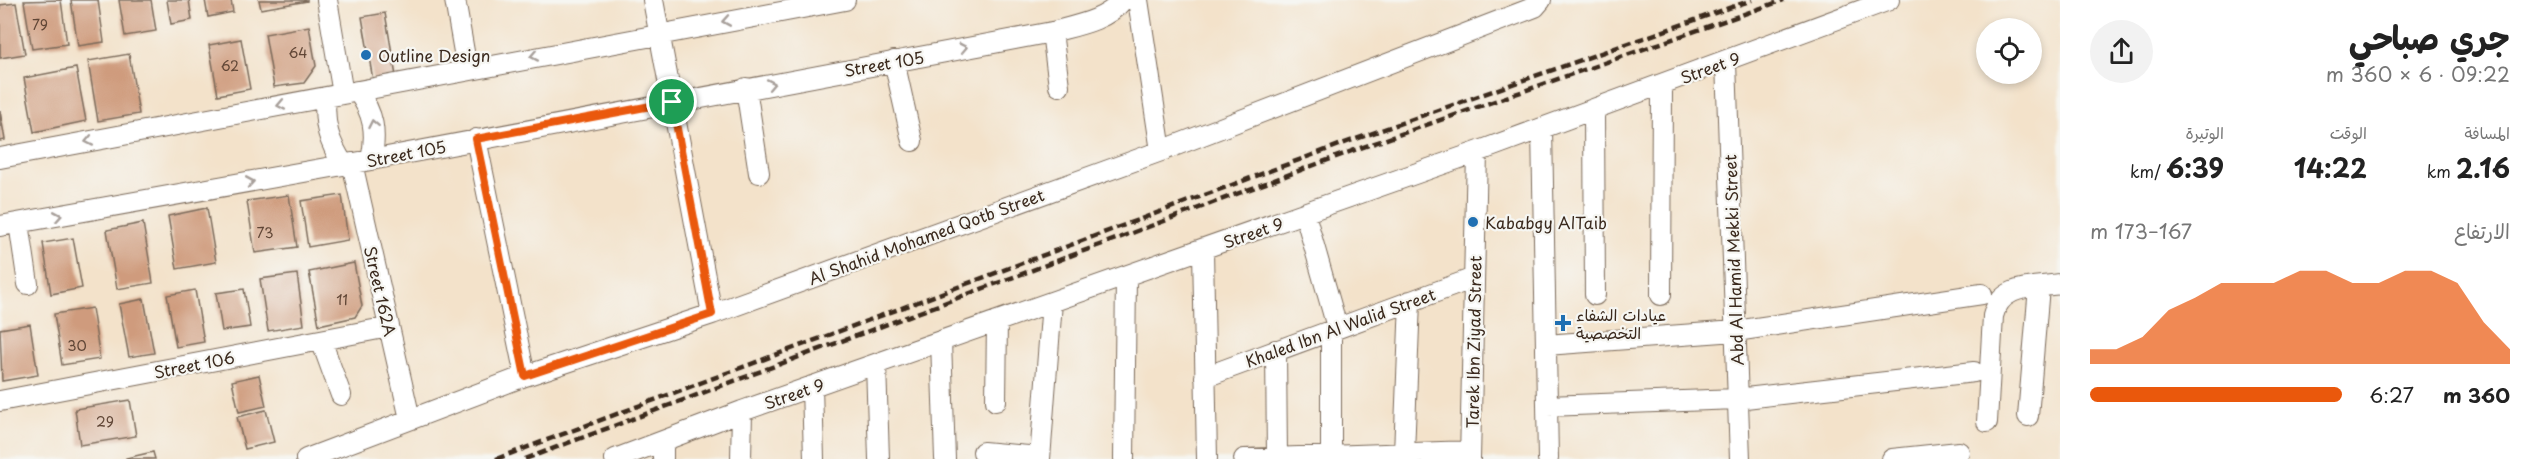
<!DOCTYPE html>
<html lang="ar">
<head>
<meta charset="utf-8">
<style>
  :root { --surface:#fff; --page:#f2f2f2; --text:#222; --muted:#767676; --accent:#ea580c }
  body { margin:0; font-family:"Playpen Sans","Playpen Sans Arabic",sans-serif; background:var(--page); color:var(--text); direction:rtl; height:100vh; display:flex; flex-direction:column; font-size:22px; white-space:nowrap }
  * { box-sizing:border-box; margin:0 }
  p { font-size:20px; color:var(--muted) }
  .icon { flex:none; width:33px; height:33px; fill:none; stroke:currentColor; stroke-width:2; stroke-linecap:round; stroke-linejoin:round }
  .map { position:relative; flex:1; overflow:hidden; direction:ltr }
  .sheet { display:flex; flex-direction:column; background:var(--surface); width:480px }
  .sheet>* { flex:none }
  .buttons { position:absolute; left:1976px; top:18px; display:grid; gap:12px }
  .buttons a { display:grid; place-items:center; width:66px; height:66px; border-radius:50%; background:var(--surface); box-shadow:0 3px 9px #0003; font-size:30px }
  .pin { position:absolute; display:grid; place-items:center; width:51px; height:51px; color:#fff; margin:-26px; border:3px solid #fff; border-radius:50%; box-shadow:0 2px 6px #0007 }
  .round { display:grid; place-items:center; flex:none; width:63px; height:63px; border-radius:32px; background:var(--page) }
  .head { display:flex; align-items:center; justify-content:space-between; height:102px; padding:0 30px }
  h1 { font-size:33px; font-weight:700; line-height:45px }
  .metrics { display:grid; grid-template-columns:repeat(3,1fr); gap:9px; height:102px; padding:6px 30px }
  .metrics div { display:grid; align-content:center }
  .metrics b { font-size:26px; font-weight:700 }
  .metrics small { font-size:16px; font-weight:400 }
  .metrics p { font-size:16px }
  .chart { height:168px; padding:12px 30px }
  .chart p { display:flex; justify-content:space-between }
  .chart svg { width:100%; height:108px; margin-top:6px; fill:var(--accent); opacity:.7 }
  ul { padding:0 30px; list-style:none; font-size:20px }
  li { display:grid; grid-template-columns:96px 72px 1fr; align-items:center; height:45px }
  li i { height:15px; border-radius:8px; background:var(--accent) }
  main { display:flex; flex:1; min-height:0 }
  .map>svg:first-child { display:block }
  .building { fill:#cf9b7d }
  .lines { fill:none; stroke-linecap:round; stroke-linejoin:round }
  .minor-casing { stroke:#7b6a5a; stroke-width:22 }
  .minor { stroke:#fff; stroke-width:20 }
  .rail { stroke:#3b2a1e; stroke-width:4.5; stroke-dasharray:9 4.5; stroke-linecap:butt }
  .oneway { stroke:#a79f9a }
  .route-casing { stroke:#fff; stroke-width:12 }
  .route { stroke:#ea580c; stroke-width:8 }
  .poi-dot { fill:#1f6fb2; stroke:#f6f6f2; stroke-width:2 }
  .labels { text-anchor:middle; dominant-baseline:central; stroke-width:4.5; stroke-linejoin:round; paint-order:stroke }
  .number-label { font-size:14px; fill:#604636 }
  .poi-label { font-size:16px; fill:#3b2a1e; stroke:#f6f6f2; text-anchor:start }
  .street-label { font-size:16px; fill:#3b2a1e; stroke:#f6f6f2 }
</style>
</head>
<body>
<main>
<section class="sheet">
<div class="head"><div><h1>جري صباحي</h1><p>09:22 · 6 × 360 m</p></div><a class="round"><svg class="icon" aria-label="share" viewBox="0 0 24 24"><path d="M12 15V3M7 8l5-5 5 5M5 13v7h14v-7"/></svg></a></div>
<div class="metrics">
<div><p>المسافة</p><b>2.16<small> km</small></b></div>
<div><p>الوقت</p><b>14:22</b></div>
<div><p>الوتيرة</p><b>6:39<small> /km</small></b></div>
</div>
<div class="chart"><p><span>الارتفاع</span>167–173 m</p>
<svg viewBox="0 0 160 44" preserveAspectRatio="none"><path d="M0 44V38L10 38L20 33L30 22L40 17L50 11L60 11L70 11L80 6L90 6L100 11L110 11L120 6L130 6L140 11L150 27L160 38V44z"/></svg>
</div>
<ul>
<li><b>360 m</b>6:27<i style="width:100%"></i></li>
</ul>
</section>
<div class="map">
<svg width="2060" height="459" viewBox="0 0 2060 459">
  <rect width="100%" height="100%" fill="#f6f6f2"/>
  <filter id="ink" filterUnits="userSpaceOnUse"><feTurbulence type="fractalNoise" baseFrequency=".0167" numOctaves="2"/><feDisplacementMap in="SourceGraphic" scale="12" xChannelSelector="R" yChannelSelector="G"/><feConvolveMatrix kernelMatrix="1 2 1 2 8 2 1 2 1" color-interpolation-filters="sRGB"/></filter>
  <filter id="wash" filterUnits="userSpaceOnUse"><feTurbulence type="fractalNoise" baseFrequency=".008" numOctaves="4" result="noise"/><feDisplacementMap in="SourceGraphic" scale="24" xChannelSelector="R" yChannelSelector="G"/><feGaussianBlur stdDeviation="1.35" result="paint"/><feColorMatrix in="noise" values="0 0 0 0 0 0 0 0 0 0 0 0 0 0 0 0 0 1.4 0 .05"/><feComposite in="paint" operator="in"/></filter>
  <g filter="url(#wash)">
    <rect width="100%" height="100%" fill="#f3e2ca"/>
    <g id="blocks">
      <path class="building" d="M61,0L67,44L32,49L24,1Z
        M71,0H98L104,42L78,46Z
        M119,0H151L156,31L125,36Z
        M167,0H189L192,20L171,24Z
        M205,0H231L233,12L208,17Z
        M259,0H307V1L261,9Z
        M16,3L25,54L0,58V5Z
        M385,13L396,76L373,80L362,17Z
        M309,26L316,66L304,83L274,87L265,34Z
        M241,39L250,89L218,95L209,45Z
        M129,54L139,114L98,121L88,61Z
        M76,68L86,121L34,132L24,78Z
        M0,111L5,140L0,141Z
        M289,195L297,247L255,253L247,201Z
        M342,195L348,240L308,247L301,201Z
        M207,208L216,262L177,269L168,216Z
        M143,223L153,283L117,289L107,230Z
        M73,238L82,288L51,294L43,243Z
        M354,263L362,306L355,317L319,325L309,272Z
        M297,274L304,325L268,331L260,279Z
        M244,289L250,327L222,331L216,293Z
        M195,290L204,342L176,347L167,295Z
        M144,299L154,353L129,357L119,304Z
        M92,308L100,359L62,365L54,314Z
        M30,324L38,375L2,381L0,329Z
        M259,375L266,406L239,412L232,381Z
        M130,400L136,436L80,445L75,409Z
        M266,410L274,442L245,449L237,417Z
        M153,452L155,459H126V458Z"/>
    </g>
  </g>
  <g filter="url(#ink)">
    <use href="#blocks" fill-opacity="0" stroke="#7b6a5a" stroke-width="1.5"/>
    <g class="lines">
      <defs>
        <path id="minor" d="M327,0L343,94
          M455,0L467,69
          M653,0L712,314
          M1138,0L1161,151
          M1052,32L1059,86
          M894,61L912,141
          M1726,62L1740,459
          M746,88L759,173
          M357,91C374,113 377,133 371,160
          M326,97C323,123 329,143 344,165
          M1594,110L1595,295
          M1542,129L1548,459
          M476,139L525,376
          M0,158L845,0
          M352,163L410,419
          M1305,214L1337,327
          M19,223L28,284
          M0,226L371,160L1052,32C1078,25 1105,21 1123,0
          M1203,250L1207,459
          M1661,295L1662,85
          M321,340L341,395
          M941,341L945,459
          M1546,345L1736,331L1982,294
          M1276,350L1277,458
          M876,364L879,459
          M1205,377L1474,278
          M812,386L814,459
          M0,401L389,327
          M996,401L997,321
          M1547,406L1737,399L1974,372
          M2028,416L2039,287
          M1987,422L1993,316C2001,284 2032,288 2060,284
          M663,441V459
          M983,452L1040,457
          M1404,453L1410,301
          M1331,456V330
          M306,459L525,376L712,314L1161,151L1535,7L1541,0
          M615,459L742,411L1477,152L1889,0
          M741,459L742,411
          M1040,459L1052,302
          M1124,459L1126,276
          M1244,459L1470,451
          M1470,459L1477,152
          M1892,459L1959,452"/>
      </defs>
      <use href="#minor" class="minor-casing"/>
      <use href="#minor" class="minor"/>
      <path class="rail" d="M496,459L1350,141L1752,0
        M525,459L1352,151L1784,0"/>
    </g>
    <defs><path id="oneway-chevron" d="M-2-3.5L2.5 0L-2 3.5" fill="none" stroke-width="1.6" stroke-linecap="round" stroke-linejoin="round" transform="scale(1.5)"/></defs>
    <g class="oneway">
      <use href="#oneway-chevron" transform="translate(726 21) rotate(170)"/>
      <use href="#oneway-chevron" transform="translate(963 48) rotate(-11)"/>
      <use href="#oneway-chevron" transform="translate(534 56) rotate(169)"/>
      <use href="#oneway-chevron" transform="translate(771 84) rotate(-11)"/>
      <use href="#oneway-chevron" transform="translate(281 105) rotate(169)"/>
      <use href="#oneway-chevron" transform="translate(373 124) rotate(-101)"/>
      <use href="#oneway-chevron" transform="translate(89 141) rotate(169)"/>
      <use href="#oneway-chevron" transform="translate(250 182) rotate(-10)"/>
      <use href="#oneway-chevron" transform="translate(58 216) rotate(-10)"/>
    </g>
  </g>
  <g class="lines" filter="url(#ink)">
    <defs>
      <path id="route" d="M672,102L712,314L525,376L476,139Z"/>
    </defs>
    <use href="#route" class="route-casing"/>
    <use href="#route" class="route"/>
  </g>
  <g class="poi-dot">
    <circle cx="366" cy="55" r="6"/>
    <circle cx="1473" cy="222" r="6"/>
    <path d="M1560 314h6v6h6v6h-6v6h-6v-6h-6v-6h6z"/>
  </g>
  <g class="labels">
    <g class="number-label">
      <text x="40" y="24">79</text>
      <text x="298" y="52">64</text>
      <text x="230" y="65">62</text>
      <text x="265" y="232">73</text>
      <text x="342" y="299">11</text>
      <text x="77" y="345">30</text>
      <text x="105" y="421">29</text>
    </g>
    <g class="poi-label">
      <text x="378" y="55">Outline Design</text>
      <text x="1485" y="222">Kababgy AlTaib</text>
      <text x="1576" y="314">عيادات الشفاء<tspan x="1576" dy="18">التخصصية</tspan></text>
    </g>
    <g class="street-label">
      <text transform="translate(884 63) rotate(-10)">Street 105</text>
      <text transform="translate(1710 67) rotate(-20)">Street 9</text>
      <text transform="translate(406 153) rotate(-11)">Street 105</text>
      <text transform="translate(1253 232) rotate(-19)">Street 9</text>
      <text transform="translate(926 236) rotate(-20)">Al Shahid Mohamed Qotb Street</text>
      <text transform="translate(1733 260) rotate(-92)">Abd Al Hamid Mekki Street</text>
      <text transform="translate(381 291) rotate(77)">Street 162A</text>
      <text transform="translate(1340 327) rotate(-20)">Khaled Ibn Al Walid Street</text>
      <text transform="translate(1473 342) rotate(-89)">Tarek Ibn Ziyad Street</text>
      <text transform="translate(194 364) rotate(-11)">Street 106</text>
      <text transform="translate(794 393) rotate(-19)">Street 9</text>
    </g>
  </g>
</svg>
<div class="buttons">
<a><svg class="icon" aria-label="locate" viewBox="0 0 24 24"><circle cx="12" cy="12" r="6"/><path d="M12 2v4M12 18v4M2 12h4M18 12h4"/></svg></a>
</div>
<div class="pin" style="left:672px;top:102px;background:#1e9e55"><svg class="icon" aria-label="arrive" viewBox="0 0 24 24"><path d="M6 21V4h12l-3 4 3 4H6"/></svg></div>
</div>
</main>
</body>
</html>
